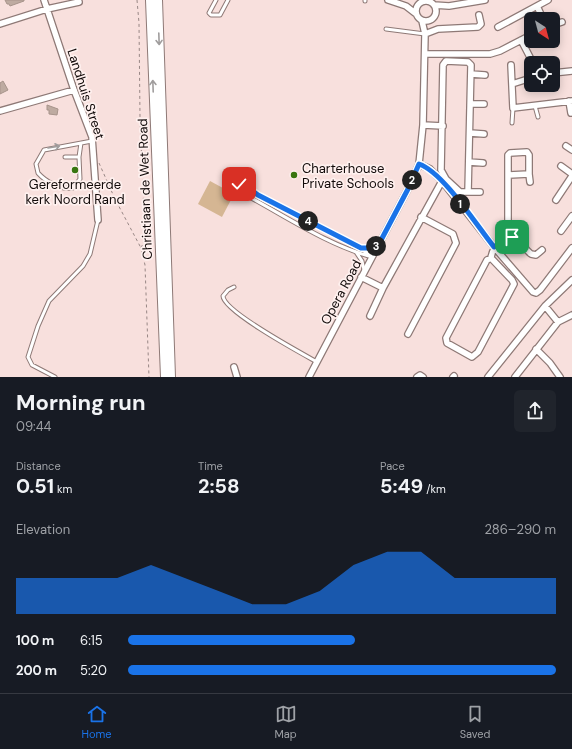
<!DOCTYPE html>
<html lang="en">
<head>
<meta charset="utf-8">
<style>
  :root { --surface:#171b24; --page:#20242c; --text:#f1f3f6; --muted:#9ea1a6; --line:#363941; --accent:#1a73e8 }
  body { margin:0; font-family:"DM Sans",sans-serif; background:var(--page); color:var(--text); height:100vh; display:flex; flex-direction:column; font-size:15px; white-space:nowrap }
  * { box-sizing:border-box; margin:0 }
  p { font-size:13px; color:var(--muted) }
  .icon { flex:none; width:22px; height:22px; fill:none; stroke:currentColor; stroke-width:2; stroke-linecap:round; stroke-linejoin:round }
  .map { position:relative; height:377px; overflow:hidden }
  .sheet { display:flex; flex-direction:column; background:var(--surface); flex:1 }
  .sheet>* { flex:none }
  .needle { width:26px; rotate:144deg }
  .controls { position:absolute; left:524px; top:12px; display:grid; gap:8px }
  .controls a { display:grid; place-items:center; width:36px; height:36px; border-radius:6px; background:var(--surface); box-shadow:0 2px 10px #0003; font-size:20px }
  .pin { position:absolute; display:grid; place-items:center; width:34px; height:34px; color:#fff; margin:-17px; border-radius:8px; box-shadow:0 2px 6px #0006 }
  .km { position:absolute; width:20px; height:20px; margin:-10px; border-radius:50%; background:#222; color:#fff; font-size:11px; line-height:20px; text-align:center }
  .round { display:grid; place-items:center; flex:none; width:42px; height:42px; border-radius:6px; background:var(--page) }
  .summary { display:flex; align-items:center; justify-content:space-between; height:68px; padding:0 16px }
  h1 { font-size:22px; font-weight:700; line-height:30px }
  .figures { display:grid; grid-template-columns:repeat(3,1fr); gap:6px; height:68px; padding:4px 16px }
  .figures div { display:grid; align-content:center }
  .figures b { font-size:20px; font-weight:700 }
  .figures small { font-size:11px; font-weight:400 }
  .figures p { font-size:11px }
  .chart { height:112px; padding:8px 16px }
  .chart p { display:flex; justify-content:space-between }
  .chart svg { width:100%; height:72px; margin-top:4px; fill:var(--accent); opacity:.7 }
  ul { padding:0 16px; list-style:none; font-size:13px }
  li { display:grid; grid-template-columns:64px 48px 1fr; align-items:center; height:30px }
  li i { height:10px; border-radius:5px; background:var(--accent) }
  .tabs { display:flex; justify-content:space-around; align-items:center; height:56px; border-top:1px solid var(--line); background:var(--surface); font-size:11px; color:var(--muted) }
  .tabs a { display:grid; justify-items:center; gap:2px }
  .tabs .current { color:var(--accent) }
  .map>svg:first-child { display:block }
  .green { fill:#d5b693 }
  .building { fill:#beaba1; stroke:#a7948b }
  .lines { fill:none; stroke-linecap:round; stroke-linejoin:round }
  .lane-casing { stroke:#8e7976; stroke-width:5 }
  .street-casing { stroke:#8e7976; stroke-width:8 }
  .secondary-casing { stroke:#8e7976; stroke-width:10 }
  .path { stroke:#988785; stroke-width:1; stroke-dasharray:3 3; stroke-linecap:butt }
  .lane { stroke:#fff; stroke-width:3 }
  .street { stroke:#fff; stroke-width:5.5 }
  .secondary { stroke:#fff; stroke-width:8 }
  .oneway { stroke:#a09d9d }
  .route-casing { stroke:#fff; stroke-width:8 }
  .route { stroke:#1a73e8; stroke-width:5 }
  .poi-dot { fill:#387610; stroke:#fef0ee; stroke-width:1.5 }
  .labels { text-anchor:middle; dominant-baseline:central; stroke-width:3.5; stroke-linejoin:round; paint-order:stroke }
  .street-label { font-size:13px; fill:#110a09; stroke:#fef0ee }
  .poi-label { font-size:13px; fill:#110a09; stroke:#fef0ee; text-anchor:start }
</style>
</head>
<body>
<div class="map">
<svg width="572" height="377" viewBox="0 0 572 377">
  <rect width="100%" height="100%" fill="#f8e0dd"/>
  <path class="green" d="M210,181L234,194L222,217L198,204Z"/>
  <path class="building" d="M5,0H24V1L10,6L9,4H7Z
    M3,81L8,90L0,94V83Z
    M47,105L58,109L57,115L49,114V110H47Z"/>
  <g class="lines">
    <defs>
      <path id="lane" d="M216,0L209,13L211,15H220L228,0
        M365,1V0
        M386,29L425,34
        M535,106L538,117
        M512,123L513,108
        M81,143L79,157L80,179L73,188C61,190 46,182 38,173L36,164L44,150L92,141
        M65,157H79
        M238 187a6 6 0 1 1 12 0a6 6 0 1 1-12 0Z
        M250,189L258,195L359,247L369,255
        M242,193C284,215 325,244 372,257
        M361,248H370L378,244
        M356,252L362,261L364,270
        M234,287L228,290L223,296C223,311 301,353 317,362
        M55,377L32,365L28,357L38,326L49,301L83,266L90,254L98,220"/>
      <path id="street" d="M44,0L74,90L92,137L98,220
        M388,0L406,6L415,13
        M416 11a10 10 0 1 1 20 0a10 10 0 1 1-20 0Z
        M434,5L449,6L485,0
        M537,6L543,19
        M0,24L47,9L79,2
        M553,25L562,22
        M498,27L548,0
        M425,34L438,29L478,27L481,24L479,15
        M521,40L533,63
        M425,54H490L500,51L531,35
        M511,65L513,108L572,101
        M553,73L572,71
        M471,74L485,75
        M512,84L531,78
        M569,101L571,113
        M470,104H484
        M0,111L74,90
        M423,125L443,126
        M470,133L484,134
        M566,146L572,150
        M469,162L483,163
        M419,164L430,169L442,181L494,247L533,292L536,293L540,290L572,248
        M561,166L572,174
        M509,175L529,174L530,182
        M468,192L471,65L468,62L446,61L443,65L441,170L446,179L460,192H480
        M556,200L572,176
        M561,231L572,216
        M508,237V155L510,153L527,152L529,155V174
        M491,258L512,280L514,284L478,352L472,357L447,343L446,338L487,260L491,258C492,251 494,247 500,242C517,230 519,244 531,254L536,255L542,250
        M361,277L383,288
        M545,306L558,322
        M370,316L383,288L442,181
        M408,334L456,243L453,234L421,217
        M536,349L550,363L560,377
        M234,367L237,377
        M309,377L408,189L419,164L423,125L425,34L422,21
        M417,377L420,375L423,377
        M453,377L454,376
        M488,377L545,306L572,280
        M515,377L558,322L572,315"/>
      <path id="secondary" d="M150,0L165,377
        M158,0L171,377"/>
    </defs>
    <use href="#lane" class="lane-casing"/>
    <use href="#street" class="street-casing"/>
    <use href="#secondary" class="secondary-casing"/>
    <path class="path" d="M137,0L139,23L140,117L145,239L141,248L145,265L149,377
      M99,163L115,199L141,248"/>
    <use href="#lane" class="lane"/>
    <use href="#street" class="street"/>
    <use href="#secondary" class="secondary"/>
  </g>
  <defs><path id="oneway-shaft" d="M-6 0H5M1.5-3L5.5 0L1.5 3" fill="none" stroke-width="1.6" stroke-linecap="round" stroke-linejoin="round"/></defs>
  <g class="oneway">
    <use href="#oneway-shaft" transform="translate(159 39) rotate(88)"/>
    <use href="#oneway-shaft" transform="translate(153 86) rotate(-92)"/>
    <use href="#oneway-shaft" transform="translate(54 147) rotate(-10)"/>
  </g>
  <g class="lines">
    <defs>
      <path id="route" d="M239,184L242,181H248L250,189L258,195L361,248H370L379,244L408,189L419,164C443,172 477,226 494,247L508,237H512"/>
    </defs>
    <use href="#route" class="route-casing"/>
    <use href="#route" class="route"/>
  </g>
  <g class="poi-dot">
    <circle cx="75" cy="170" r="4"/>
    <circle cx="294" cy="175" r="4"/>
  </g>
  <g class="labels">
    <g class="street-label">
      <text transform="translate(86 94) rotate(72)">Landhuis Street</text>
      <text transform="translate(145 189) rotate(-92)">Christiaan de Wet Road</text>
      <text transform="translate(341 292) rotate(-62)">Opera Road</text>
    </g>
    <g class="poi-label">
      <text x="302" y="168">Charterhouse<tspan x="302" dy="15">Private Schools</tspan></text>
      <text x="75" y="184" text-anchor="middle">Gereformeerde<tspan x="75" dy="15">kerk Noord Rand</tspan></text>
    </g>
  </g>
</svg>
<div class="controls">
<a><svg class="needle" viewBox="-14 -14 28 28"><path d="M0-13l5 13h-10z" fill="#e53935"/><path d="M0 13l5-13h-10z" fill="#9ea1a6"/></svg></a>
<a><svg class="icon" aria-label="locate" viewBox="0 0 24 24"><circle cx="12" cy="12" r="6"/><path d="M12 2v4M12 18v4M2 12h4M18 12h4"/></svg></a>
</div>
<div class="pin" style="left:512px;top:237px;background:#1e9e55"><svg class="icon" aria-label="arrive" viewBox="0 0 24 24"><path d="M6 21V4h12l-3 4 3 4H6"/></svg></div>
<div class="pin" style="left:239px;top:184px;background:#d93025"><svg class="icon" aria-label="check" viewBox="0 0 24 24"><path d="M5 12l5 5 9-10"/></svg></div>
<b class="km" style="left:460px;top:204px">1</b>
<b class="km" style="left:412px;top:180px">2</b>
<b class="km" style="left:376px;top:246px">3</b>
<b class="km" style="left:308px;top:221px">4</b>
</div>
<section class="sheet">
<div class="summary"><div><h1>Morning run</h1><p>09:44</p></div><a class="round"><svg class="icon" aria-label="share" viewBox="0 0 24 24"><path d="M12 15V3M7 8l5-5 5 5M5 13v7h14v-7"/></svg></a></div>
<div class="figures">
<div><p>Distance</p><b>0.51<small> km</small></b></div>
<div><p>Time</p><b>2:58</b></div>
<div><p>Pace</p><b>5:49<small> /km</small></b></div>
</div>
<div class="chart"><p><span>Elevation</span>286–290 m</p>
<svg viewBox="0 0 160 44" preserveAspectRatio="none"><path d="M0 44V22L10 22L20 22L30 22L40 14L50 22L60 30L70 38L80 38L90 30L100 14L110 6L120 6L130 22L140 22L150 22L160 22V44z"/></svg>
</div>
<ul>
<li><b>100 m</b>6:15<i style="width:53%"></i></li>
<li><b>200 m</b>5:20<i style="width:100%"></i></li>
</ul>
</section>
<nav class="tabs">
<a class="current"><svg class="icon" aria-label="home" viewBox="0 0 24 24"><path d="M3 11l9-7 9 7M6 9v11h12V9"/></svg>Home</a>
<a><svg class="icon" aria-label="map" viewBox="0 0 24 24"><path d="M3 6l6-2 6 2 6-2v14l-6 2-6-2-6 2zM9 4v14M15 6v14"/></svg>Map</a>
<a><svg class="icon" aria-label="saved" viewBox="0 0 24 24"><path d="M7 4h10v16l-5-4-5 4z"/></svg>Saved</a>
</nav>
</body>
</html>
